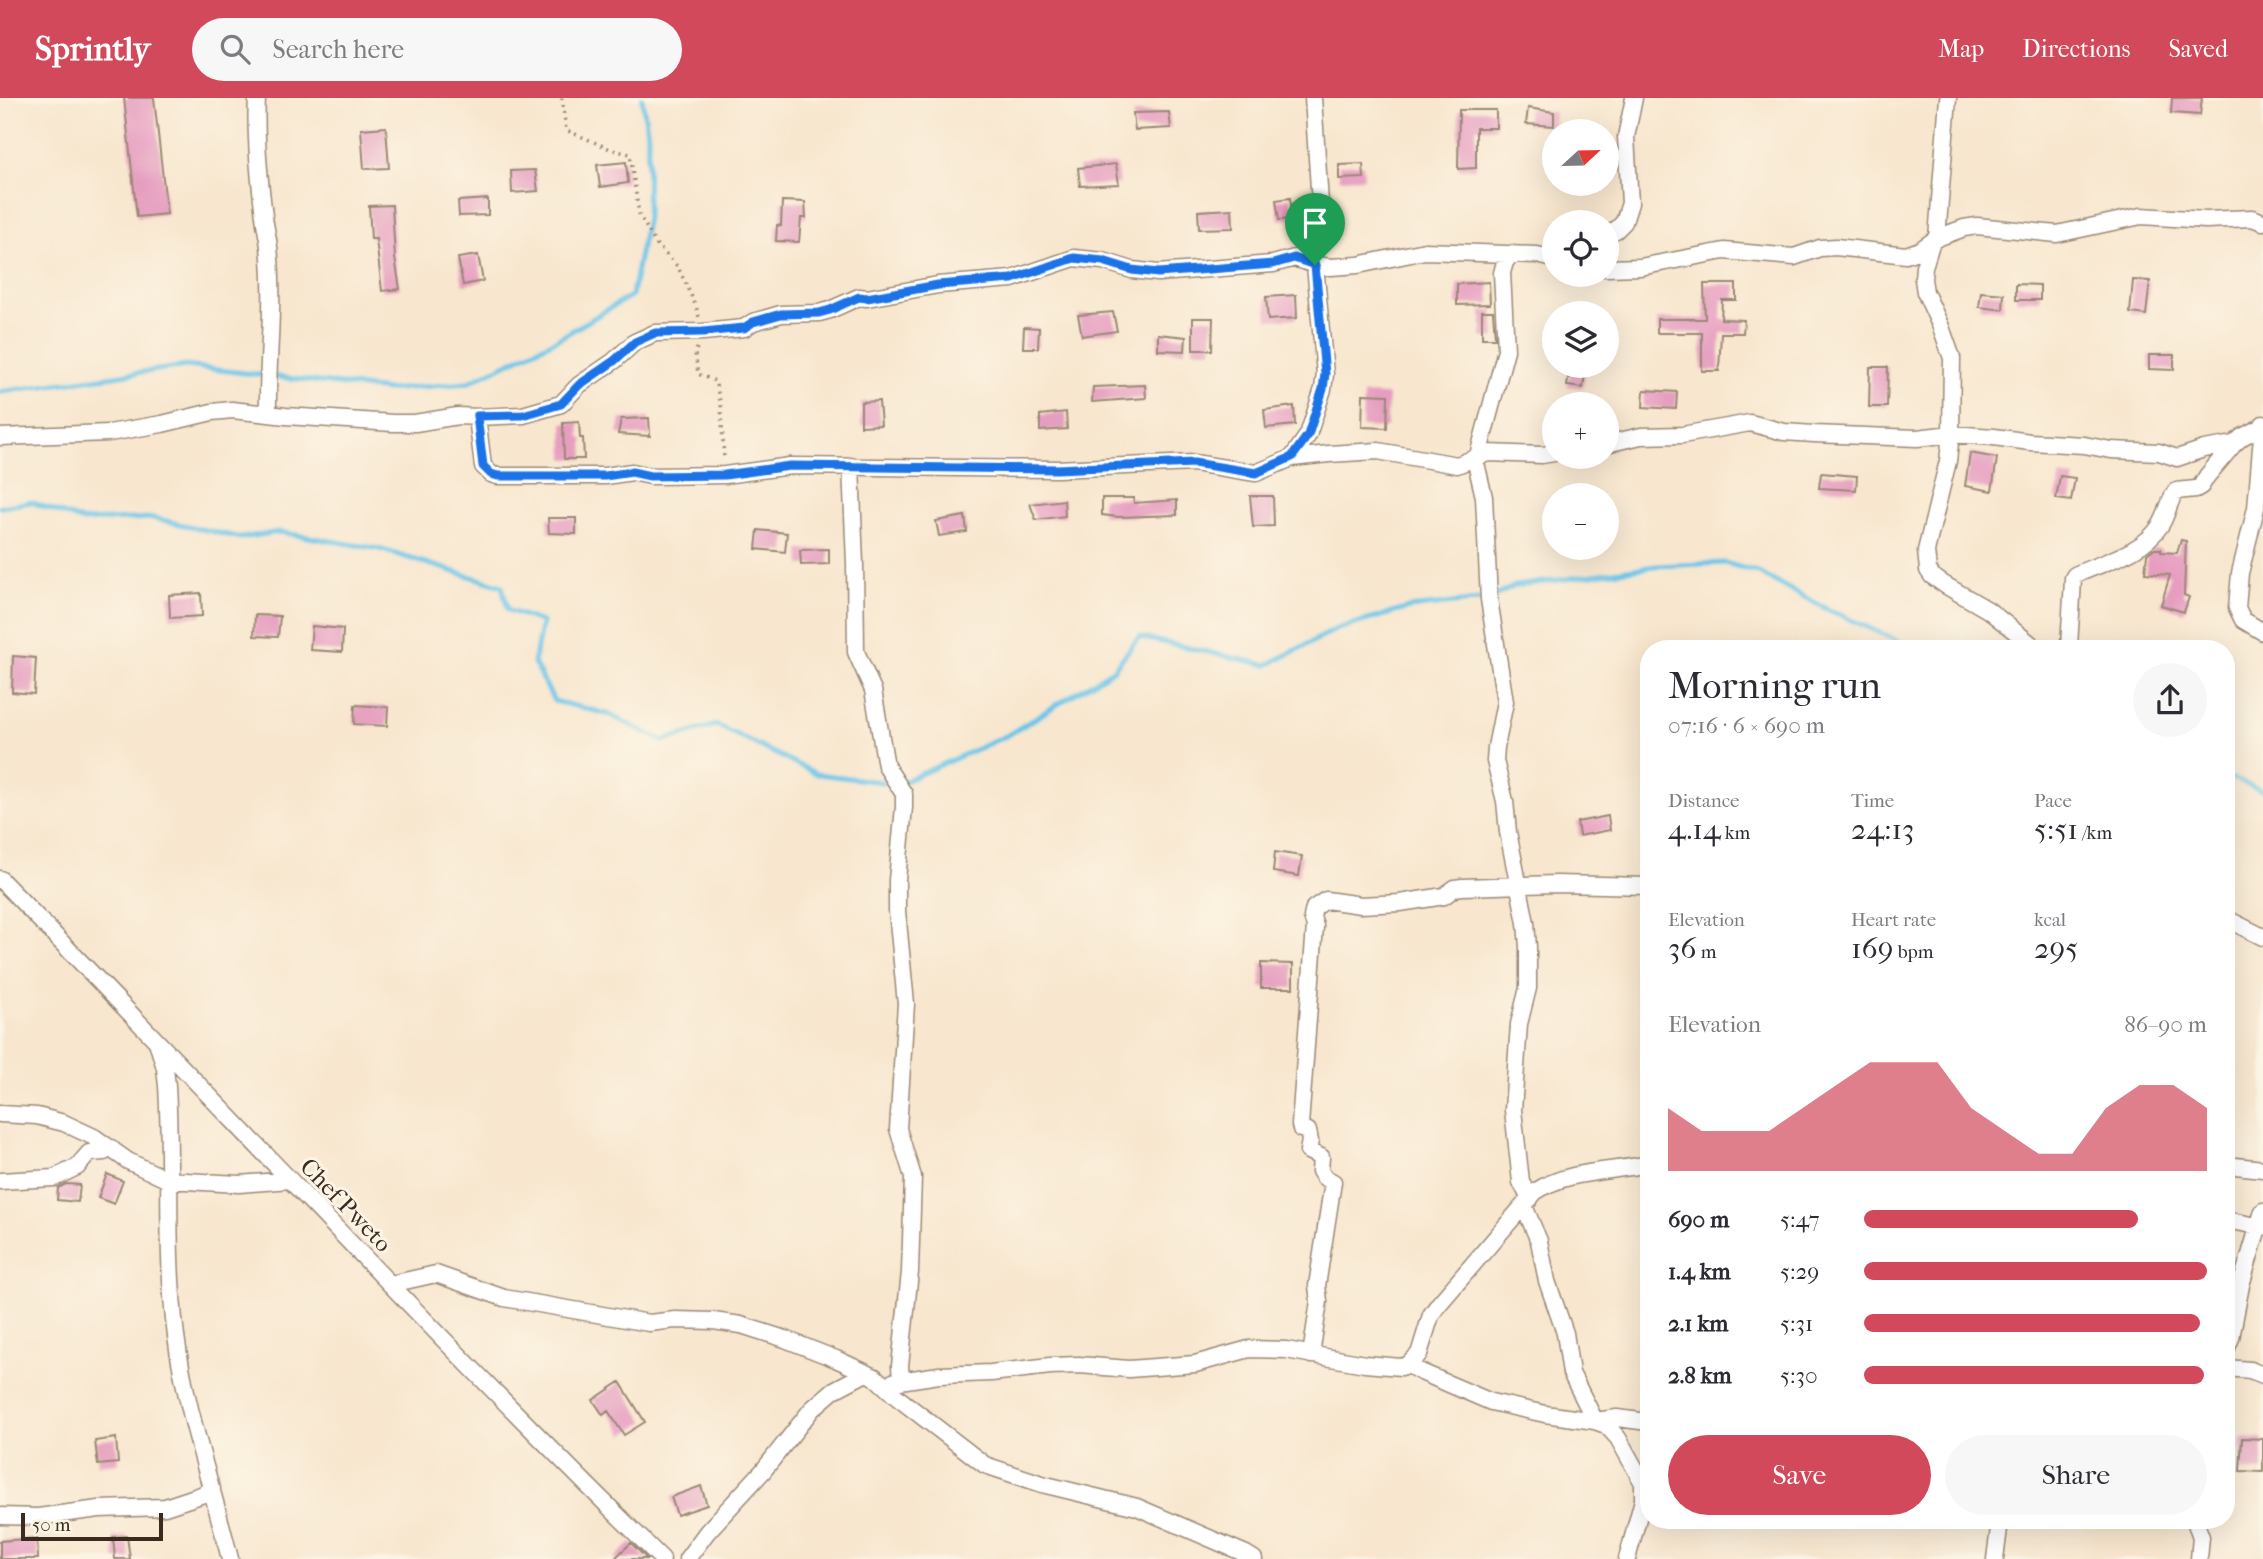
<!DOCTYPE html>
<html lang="en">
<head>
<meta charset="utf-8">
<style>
  :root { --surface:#fff; --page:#f7f7f7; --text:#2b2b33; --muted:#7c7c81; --accent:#d1495b }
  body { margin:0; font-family:"IM FELL French Canon",serif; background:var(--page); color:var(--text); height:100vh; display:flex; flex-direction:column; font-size:26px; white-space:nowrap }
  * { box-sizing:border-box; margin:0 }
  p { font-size:23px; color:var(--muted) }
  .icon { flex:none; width:38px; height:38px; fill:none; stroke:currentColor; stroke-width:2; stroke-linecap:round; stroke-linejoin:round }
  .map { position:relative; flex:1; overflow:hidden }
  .drawer { position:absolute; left:1640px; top:542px; width:595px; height:889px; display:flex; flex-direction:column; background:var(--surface); border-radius:28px; box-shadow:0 7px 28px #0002 }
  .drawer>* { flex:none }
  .needle { width:46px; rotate:68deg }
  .controls { position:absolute; left:1542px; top:21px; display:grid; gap:14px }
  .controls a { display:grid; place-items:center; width:77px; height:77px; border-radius:50%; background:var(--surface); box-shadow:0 7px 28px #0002; font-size:35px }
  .scale { position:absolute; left:21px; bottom:18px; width:142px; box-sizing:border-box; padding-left:7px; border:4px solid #3b2a1e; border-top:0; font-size:19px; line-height:24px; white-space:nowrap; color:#3b2a1e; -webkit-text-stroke:5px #fcf5e5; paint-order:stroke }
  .pin { position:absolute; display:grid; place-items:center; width:60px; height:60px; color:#fff; margin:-72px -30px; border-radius:50% 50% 50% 0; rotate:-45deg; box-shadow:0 0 7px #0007 }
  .pin .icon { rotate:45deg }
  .round { display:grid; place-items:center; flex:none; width:74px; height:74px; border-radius:37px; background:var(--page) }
  .summary { display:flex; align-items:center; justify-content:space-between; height:119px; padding:0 28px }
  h1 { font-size:38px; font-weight:600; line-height:52px }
  .metrics { display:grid; grid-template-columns:repeat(3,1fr); gap:10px; height:119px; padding:7px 28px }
  .metrics div { display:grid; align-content:center }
  .metrics b { font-size:30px; font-weight:600 }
  .metrics small { font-size:19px; font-weight:400 }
  .metrics p { font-size:19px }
  .chart { height:196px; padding:14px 28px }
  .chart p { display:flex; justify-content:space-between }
  .chart svg { width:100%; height:126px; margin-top:7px; fill:var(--accent); opacity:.7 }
  .action { display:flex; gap:14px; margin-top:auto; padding:14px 28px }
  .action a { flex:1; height:80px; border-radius:42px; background:var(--accent); color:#fff; font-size:28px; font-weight:600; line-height:80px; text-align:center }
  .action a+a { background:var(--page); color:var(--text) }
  ul { padding:0 28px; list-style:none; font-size:23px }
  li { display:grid; grid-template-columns:112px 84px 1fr; align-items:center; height:52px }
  li i { height:18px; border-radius:9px; background:var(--accent) }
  header { display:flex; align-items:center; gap:42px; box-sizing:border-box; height:98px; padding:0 35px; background:var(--accent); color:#fff }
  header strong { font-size:33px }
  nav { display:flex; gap:38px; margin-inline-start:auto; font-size:24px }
  .search { width:490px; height:63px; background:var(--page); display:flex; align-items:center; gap:18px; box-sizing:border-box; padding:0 24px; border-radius:38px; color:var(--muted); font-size:26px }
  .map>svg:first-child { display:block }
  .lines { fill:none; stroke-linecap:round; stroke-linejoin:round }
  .stream { stroke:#6ac5e8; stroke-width:5 }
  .building { fill:#e69ec0 }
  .minor-casing { stroke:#9a8876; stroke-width:19 }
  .path { stroke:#9a8876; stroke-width:3.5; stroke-dasharray:2 5; stroke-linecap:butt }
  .minor { stroke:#fff; stroke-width:16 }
  .route-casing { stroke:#fff; stroke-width:14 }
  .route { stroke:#1a73e8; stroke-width:9 }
  .labels { text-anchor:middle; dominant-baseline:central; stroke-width:6; stroke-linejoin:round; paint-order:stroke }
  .street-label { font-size:24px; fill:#3b2a1e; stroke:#fcf5e5 }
</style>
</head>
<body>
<header>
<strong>Sprintly</strong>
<div class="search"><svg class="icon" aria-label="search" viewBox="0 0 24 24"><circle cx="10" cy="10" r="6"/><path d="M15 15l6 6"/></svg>Search here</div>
<nav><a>Map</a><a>Directions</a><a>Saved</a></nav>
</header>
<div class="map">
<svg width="2263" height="1461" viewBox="0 0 2263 1461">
  <rect width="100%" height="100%" fill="#fcf5e5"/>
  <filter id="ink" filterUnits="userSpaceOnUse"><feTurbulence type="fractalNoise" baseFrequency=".0143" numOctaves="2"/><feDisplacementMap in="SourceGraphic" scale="14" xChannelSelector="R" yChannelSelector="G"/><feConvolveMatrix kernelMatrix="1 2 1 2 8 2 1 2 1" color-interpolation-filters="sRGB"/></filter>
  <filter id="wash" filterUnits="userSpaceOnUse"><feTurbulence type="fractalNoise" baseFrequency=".00686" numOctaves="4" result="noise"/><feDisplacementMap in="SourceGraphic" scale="28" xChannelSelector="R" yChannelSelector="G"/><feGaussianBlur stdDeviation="1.57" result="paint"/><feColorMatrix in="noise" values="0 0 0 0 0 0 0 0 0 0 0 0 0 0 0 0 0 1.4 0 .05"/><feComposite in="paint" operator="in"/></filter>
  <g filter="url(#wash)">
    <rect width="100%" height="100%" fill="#f8e6ce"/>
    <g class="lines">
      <path class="stream" d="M0,294L186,268L387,292L467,285L558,241L632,197L647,119L648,38L642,0
        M0,409L31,404L83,423L153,420L241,440L279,434L379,451L502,488L508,512L542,524L534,565L554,603L608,616L663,643L716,627L817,676L898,686L1008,637L1113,572L1139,539L1267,567L1337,531L1409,510L1489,501L1515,488L1655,468L1725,465L1757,474L1825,510L1915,551
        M2226,678L2263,693"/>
    </g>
    <g id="blocks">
      <path class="building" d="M124,0H154L167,116L137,119Z
        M2172,0H2202L2200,17L2171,15Z
        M1528,10L1554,14V28L1526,26Z
        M1459,12H1496V30H1476V70L1458,71Z
        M1169,14L1171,30L1135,32L1133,15Z
        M386,29L389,70L364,71L361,31Z
        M626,64L628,85L600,89L597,67Z
        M1116,66L1119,86L1080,88L1078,70Z
        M1363,66L1364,80L1339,81V67Z
        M535,72L538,93L512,95L511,73Z
        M1290,100L1293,121L1279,122L1276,102Z
        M488,101V117L459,118L458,103Z
        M782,103L805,104L806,120H801L799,144L776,143L777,127L781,128Z
        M392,107L395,160L400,191L382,193L376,141H371L369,108Z
        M1232,111L1233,130L1199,131L1198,113Z
        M478,157L483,183L463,187L458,160Z
        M2133,182L2150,183L2146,217L2130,215Z
        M1489,184L1490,206L1457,207V186Z
        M1704,186H1736V202H1722L1721,221L1744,222L1743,235H1721L1719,273H1702V235H1657V221H1705Z
        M2016,186L2040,187V202H2016Z
        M1981,194L2004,196L2003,212L1979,209Z
        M1296,197L1297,220L1268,222L1266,199Z
        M1482,213H1493L1495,240H1482Z
        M1113,214L1117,233L1082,238L1078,217Z
        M1193,220H1213L1212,252H1193Z
        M1024,229L1039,230L1038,250H1023Z
        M1158,236L1186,239L1185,253L1158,252Z
        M2149,257H2174V272L2149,271Z
        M1570,268H1586L1583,290L1567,288Z
        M1870,269H1888L1887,309H1869Z
        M1145,287L1146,300L1092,304L1093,289Z
        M1644,292L1677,294L1676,311L1643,309Z
        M1363,296L1388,297L1387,330L1362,329Z
        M879,303L881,327L861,328V304Z
        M1294,308L1295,327L1266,330L1264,312Z
        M1066,314L1067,331L1040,333V317Z
        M649,320L650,338L618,336L621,321Z
        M579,324L580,340H583L584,361H564L563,325Z
        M1970,355L1997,360L1992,393L1965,388Z
        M1821,375L1857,378L1856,392L1819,390Z
        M2060,378L2075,380L2071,403L2056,401Z
        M1250,398H1273L1274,428L1253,429Z
        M1102,400H1134V405L1177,402V417L1118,419L1102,417Z
        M1064,402L1065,418L1036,422L1030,406Z
        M965,418L967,434L939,438L936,423Z
        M548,420H576V436L549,435Z
        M758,432L787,435L785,454L756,451Z
        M2181,442L2186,443L2184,497L2189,499L2184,514L2161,507L2170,477L2145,475L2147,456L2153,451H2161V454L2177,455Z
        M829,451V466L801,467L800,452Z
        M201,495L202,518L170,520L169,497Z
        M255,517L280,518L278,539L254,538Z
        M312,528L343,531L342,554L310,552Z
        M13,558L36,560L34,596L12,594Z
        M355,607L388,609L387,628L354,626Z
        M1608,718L1610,732L1579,738L1577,724Z
        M1275,754L1302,758L1299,778L1273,774Z
        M1261,865L1293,866V890H1261Z
        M107,1076L123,1083L114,1106L98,1100Z
        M66,1086L80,1087L78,1104L57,1102L58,1090Z
        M620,1284L645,1324L624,1337L608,1313L603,1317L593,1302Z
        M116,1340L118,1365L98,1367L95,1343Z
        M2242,1340L2263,1341V1374L2240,1373Z
        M701,1388L707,1407L677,1417L671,1399Z
        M127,1438L130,1461H115L113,1439Z
        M37,1440L38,1461H0V1443Z
        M631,1445L647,1461H614Z"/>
    </g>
  </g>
  <g filter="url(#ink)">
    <use href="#blocks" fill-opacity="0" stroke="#9a8876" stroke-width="2"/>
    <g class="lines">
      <defs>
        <path id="minor" d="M257,0C255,38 259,79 264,118C265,128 268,139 269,149C275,205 267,260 268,315
          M1606,136L1616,132L1624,124L1630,105L1626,39L1634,0
          M1937,140L1948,0
          M1931,146L1924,169L1923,181L1925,194L1941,229L1952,260L1951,336L1948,363L1926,453L1928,472L1932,478L1945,487L1988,512L2037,551
          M1510,158L1505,164L1502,175L1506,252L1476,365L1484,399L1489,501L1505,604L1496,649L1495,663L1505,703L1508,734L1526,825L1528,849V890L1519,926L1513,1012L1521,1084L1530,1101
          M1606,170L1640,169L1724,153L1794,159L1820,150L1836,149L1906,157L1920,152L1937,140L1964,130L1977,128L2057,136L2141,118L2206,122L2252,120L2263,124
          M477,319L523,317L561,306L579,287L614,263L635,244L655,235L703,234L744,230L753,224L781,216L819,215L830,212L859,199L867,200L938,187L1012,181L1074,160L1103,163L1132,172L1158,175L1273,166L1295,160L1315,167L1331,169L1358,167L1425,153L1537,157L1554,161
          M2263,326L2256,410L2240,475L2237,510L2243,522L2263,534
          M0,339L109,335L162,326L212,314L232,312L286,318L393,325H415L458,318L477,319L483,368L491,376L497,378H605L632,374L651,378L725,377L790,368L1057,371L1194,365L1256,375L1292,360L1329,356L1378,353L1457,367L1488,355L1542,357L1554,355
          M1606,346L1641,338L1682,337L1750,325L1784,334L1814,336L1917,340L1951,336L1994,339L2030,344L2084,347L2111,352L2159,354L2177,360L2204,351L2234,346L2242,339L2263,328
          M1292,360L1308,337L1323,291L1325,276L1315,167L1311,139L1320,105L1313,0
          M851,368L855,466L856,554L873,592L886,668L904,696V709L897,782V813L906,906L898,1031L913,1079L910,1174L900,1268L901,1282
          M2069,551C2070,527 2072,504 2073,480L2075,477C2105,463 2141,456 2160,428C2168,416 2169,402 2176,393L2196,391L2201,388L2207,378L2234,346
          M0,781C221,1007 436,1240 662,1461
          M2226,824L2231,823L2263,839
          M158,947L165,970L167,988C172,1071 165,1155 176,1238C186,1313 212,1387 230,1461
          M0,1016L37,1018L64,1025L94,1039L128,1063L168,1082L239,1086L290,1082
          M2226,1067L2263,1071
          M0,1083L54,1080L77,1069L89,1055L104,1054L111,1050
          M1524,1108L1539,1143L1547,1183L1565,1235L1571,1275L1595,1323L1606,1327L1618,1340L1643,1385V1402L1627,1461
          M2226,1122L2263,1129
          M391,1186L436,1176L504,1200L649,1225L675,1222L713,1223L741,1227L785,1241L836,1261L875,1279L898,1300L985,1367L1042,1386L1137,1409L1246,1456L1254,1461
          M2226,1252L2231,1240L2241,1187L2263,1113
          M1311,1257L1319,1203L1317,1188L1333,1084L1324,1079L1320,1073L1321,1059L1308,1053L1310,1043L1308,1033L1301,1031L1300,1027L1315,828L1312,819L1314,810L1326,802L1361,807L1400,805L1444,798L1455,790L1462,789L1556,786L1648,788
          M1408,1267L1421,1274L1491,1304L1545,1316L1595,1323L1617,1320L1648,1324
          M2226,1270L2250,1272L2263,1277
          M893,1284L939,1277L991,1275L1050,1268L1079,1267L1129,1271L1195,1266L1249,1251L1286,1252L1365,1266L1401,1269L1408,1267L1419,1256L1431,1217L1438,1207L1535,1094C1567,1072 1612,1074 1648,1066
          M0,1418L38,1419L99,1411L165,1409L201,1397L212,1391
          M2195,1423L2201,1439L2199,1461
          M687,1461L707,1434L763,1373L812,1311L834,1292L866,1275
          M1995,1461L2000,1423"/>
      </defs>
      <use href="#minor" class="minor-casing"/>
      <path class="path" d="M562,0L566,32L613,52L630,56L639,116L655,145L678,169L696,208L699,219
        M697,250L695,255L698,276L715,283L721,307L724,362"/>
      <use href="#minor" class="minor"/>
    </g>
  </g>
  <g class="lines" filter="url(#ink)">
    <defs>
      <path id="route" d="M1074,160L1103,163L1132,172L1158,175L1273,166L1294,160L1315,167L1325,276L1323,291L1308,337L1292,359L1256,375L1194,365L1057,371L790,368L725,377L650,378L632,374L605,378H498L491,376L483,368L477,318L523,317L561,306L579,287L614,263L635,244L655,235L703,234L744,230L753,224L781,216L819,215L830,212L859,199L867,200L938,187L1012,181Z"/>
    </defs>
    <use href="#route" class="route-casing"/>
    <use href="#route" class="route"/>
  </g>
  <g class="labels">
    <g class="street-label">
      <text transform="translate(346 1107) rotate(46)">Chef Pweto</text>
    </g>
  </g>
</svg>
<div class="controls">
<a><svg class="needle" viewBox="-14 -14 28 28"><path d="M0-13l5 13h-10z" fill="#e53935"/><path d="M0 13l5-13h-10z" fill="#7c7c81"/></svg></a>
<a><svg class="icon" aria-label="locate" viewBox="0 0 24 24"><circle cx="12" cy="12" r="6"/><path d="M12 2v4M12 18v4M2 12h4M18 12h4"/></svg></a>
<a><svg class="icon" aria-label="layers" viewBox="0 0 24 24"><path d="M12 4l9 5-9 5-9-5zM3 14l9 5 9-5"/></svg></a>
<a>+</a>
<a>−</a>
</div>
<div class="scale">50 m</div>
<div class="pin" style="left:1315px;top:167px;background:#1e9e55"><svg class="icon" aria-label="arrive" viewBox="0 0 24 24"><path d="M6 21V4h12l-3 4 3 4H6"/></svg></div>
<section class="drawer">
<div class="summary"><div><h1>Morning run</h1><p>07:16 · 6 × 690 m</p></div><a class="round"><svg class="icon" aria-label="share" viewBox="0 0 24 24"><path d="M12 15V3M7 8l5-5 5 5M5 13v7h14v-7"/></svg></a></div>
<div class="metrics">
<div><p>Distance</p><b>4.14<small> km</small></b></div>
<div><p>Time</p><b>24:13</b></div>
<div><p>Pace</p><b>5:51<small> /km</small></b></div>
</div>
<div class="metrics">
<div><p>Elevation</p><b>36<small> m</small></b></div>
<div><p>Heart rate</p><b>169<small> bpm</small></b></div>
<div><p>kcal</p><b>295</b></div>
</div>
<div class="chart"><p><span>Elevation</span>86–90 m</p>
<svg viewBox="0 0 160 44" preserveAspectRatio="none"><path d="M0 44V22L10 30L20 30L30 30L40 22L50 14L60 6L70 6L80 6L90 22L100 30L110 38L120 38L130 22L140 14L150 14L160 22V44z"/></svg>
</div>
<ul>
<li><b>690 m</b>5:47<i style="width:80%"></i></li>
<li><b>1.4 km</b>5:29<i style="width:100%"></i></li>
<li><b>2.1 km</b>5:31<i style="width:98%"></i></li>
<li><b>2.8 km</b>5:30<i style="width:99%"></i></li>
</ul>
<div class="action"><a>Save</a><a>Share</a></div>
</section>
</div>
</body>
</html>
